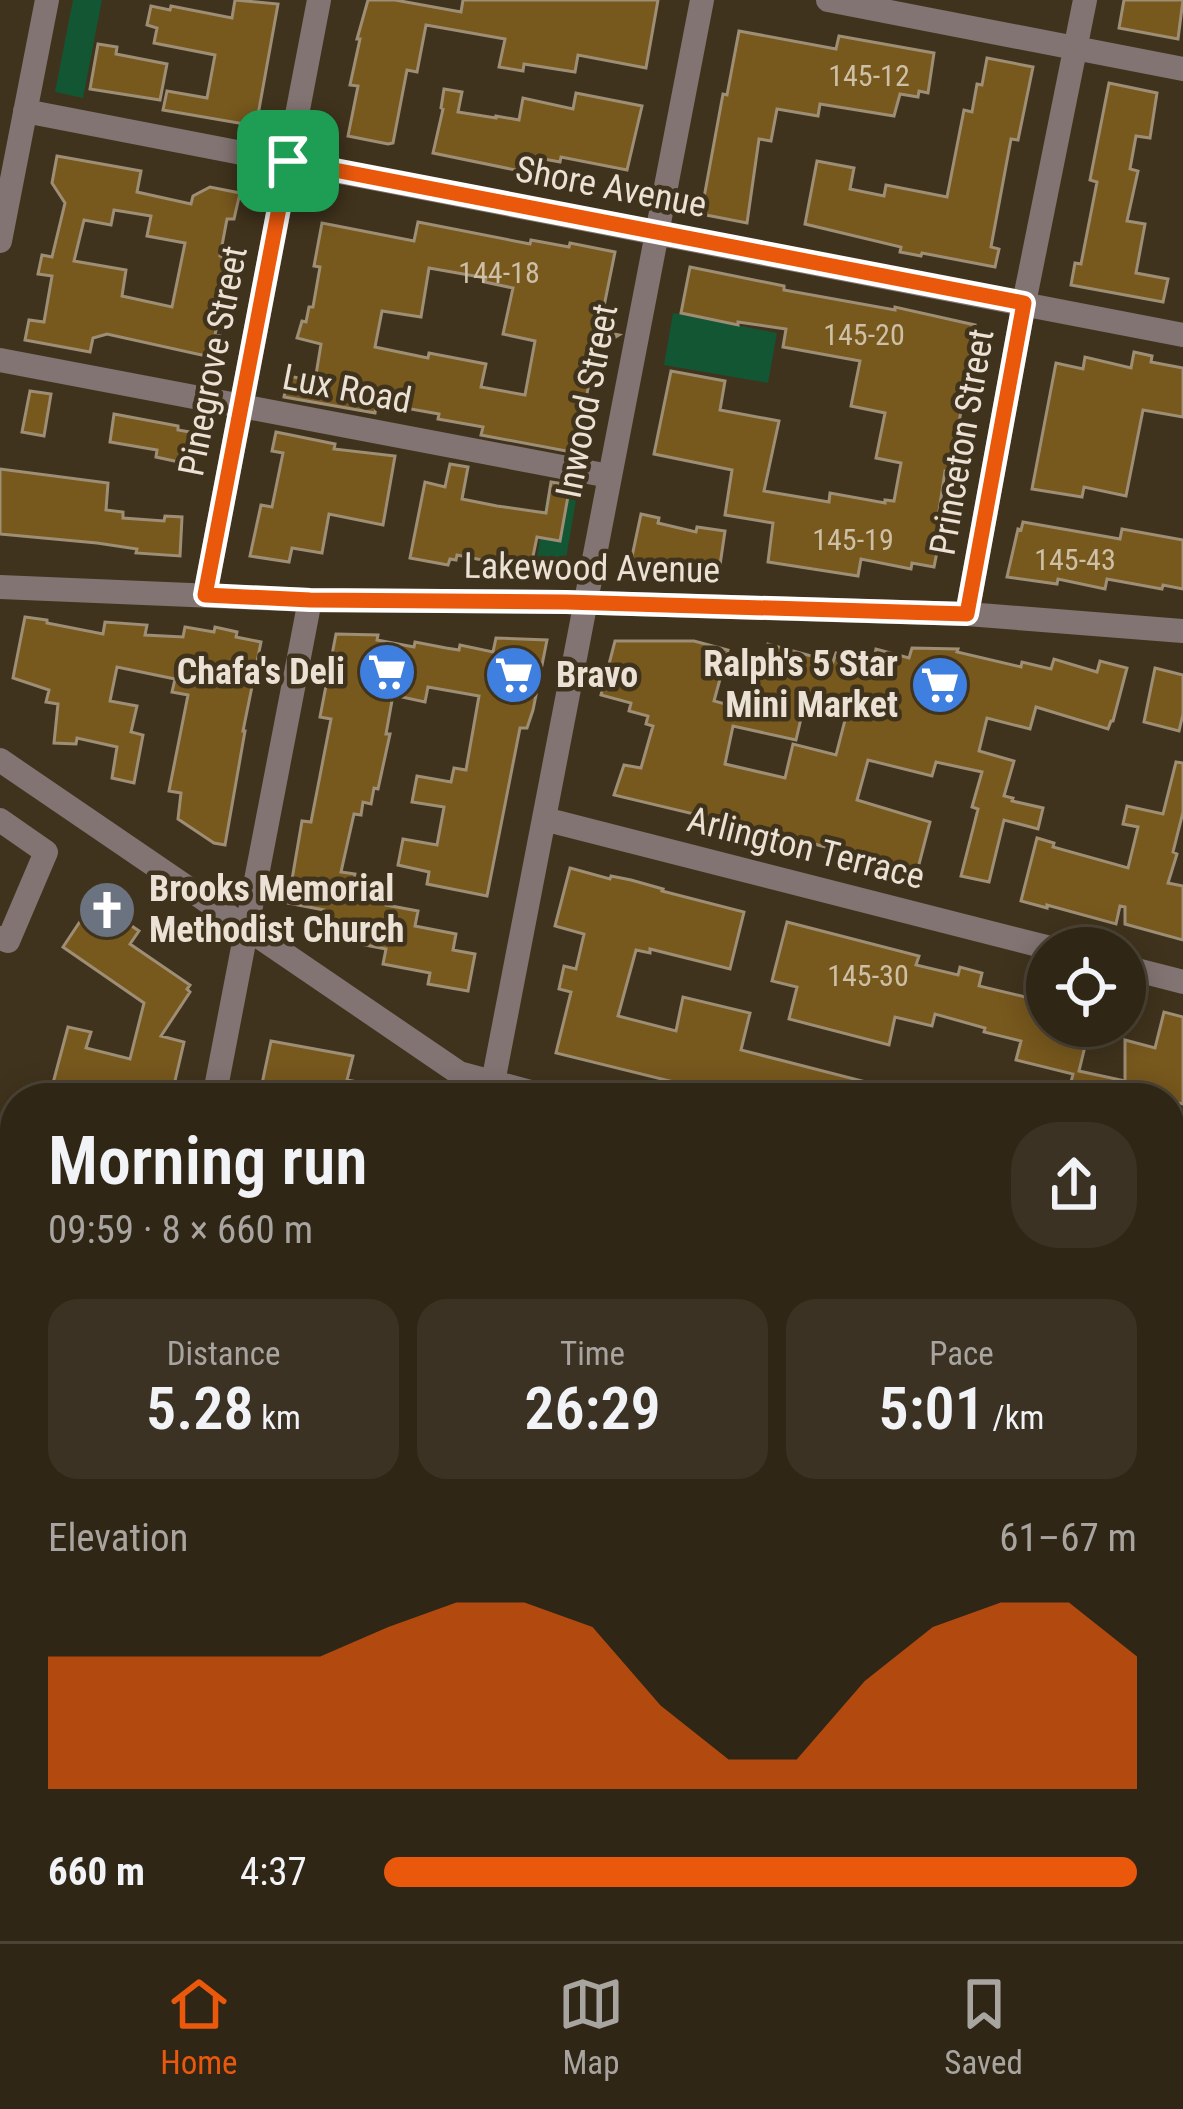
<!DOCTYPE html>
<html lang="en">
<head>
<meta charset="utf-8">
<style>
  :root { --surface:#302616; --page:#3c3223; --text:#f1f3f6; --muted:#a8a5a1; --line:#4b4335; --accent:#ea580c }
  body { margin:0; font-family:"Roboto Condensed",sans-serif; background:var(--page); color:var(--text); height:100vh; display:flex; flex-direction:column; font-size:45px; white-space:nowrap }
  * { box-sizing:border-box; margin:0 }
  p { font-size:39px; color:var(--muted) }
  .icon { flex:none; width:66px; height:66px; fill:none; stroke:currentColor; stroke-width:2; stroke-linecap:round; stroke-linejoin:round }
  .map { position:relative; flex:1; overflow:hidden }
  .sheet { position:absolute; left:0px; top:1083px; width:1185px; height:858px; display:flex; flex-direction:column; background:var(--surface); border-radius:48px 48px 0 0; box-shadow:0 6px 30px #0003,0 0 0 3px var(--line) }
  .sheet>* { flex:none }
  .tools { position:absolute; left:1026px; top:927px; display:grid; gap:24px }
  .tools a { display:grid; place-items:center; width:120px; height:120px; border-radius:50%; background:var(--surface); box-shadow:0 6px 30px #0003,0 0 0 3px var(--line); font-size:60px }
  .pin { position:absolute; display:grid; place-items:center; width:102px; height:102px; color:#fff; margin:-51px; border-radius:24px; box-shadow:0 6px 18px #0006 }
  .round { display:grid; place-items:center; flex:none; width:126px; height:126px; border-radius:48px; background:var(--page) }
  .headline { display:flex; align-items:center; justify-content:space-between; height:204px; padding:0 48px }
  h1 { font-size:66px; font-weight:600; line-height:90px }
  .stats { display:grid; grid-template-columns:repeat(3,1fr); gap:18px; height:204px; padding:12px 48px }
  .stats div { display:grid; align-content:center; border-radius:30px; background:var(--page); text-align:center }
  .stats b { font-size:60px; font-weight:600 }
  .stats small { font-size:33px; font-weight:400 }
  .stats p { font-size:33px }
  .chart { height:336px; padding:24px 48px }
  .chart p { display:flex; justify-content:space-between }
  .chart svg { width:100%; height:216px; margin-top:12px; fill:var(--accent); opacity:.7 }
  ul { padding:0 48px; list-style:none; font-size:39px }
  li { display:grid; grid-template-columns:192px 144px 1fr; align-items:center; height:90px }
  li i { height:30px; border-radius:15px; background:var(--accent) }
  .tab-bar { display:flex; justify-content:space-around; align-items:center; height:168px; border-top:3px solid var(--line); background:var(--surface); font-size:33px; color:var(--muted) }
  .tab-bar a { display:grid; justify-items:center; gap:6px }
  .tab-bar .selected { color:var(--accent) }
  .map>svg:first-child { display:block }
  .green { fill:#125633 }
  .building { fill:#77581d; stroke:#9e8e75; stroke-width:3; fill-rule:evenodd }
  .lines { fill:none; stroke-linecap:round; stroke-linejoin:round }
  .minor { stroke:#827472; stroke-width:24 }
  .route-casing { stroke:#fff; stroke-width:24 }
  .route { stroke:#ea580c; stroke-width:15 }
  .labels { text-anchor:middle; dominant-baseline:central; stroke-width:9; stroke-linejoin:round; paint-order:stroke }
  .number-label { font-size:30px; fill:#cec0a7 }
  .street-label { font-size:36px; fill:#ebe2d5; stroke:#40331d }
  .poi-label { font-size:36px; font-weight:bold; fill:#ebe2d5; stroke:#40331d; text-anchor:end }
</style>
</head>
<body>
<div class="map">
<svg width="1183" height="1941" viewBox="0 0 1183 1941">
  <rect width="100%" height="100%" fill="#40331d"/>
  <path class="green" d="M73,0H102L83,98L55,92Z
    M673,313L777,333L768,383L664,365Z
    M547,495L576,500L562,582L534,577Z"/>
  <path class="building" d="M235,0L278,4L256,126L163,110L167,91L207,98L215,55L154,43L157,28L147,25L151,6L170,10L171,6L232,18Z
    M368,0H395L461,12L463,0H658L646,68L578,55L575,72L524,64L523,71L499,67L505,39L426,25L417,72L407,70L393,143L388,144L348,136L358,86L350,85L360,39H357Z
    M1124,0H1183L1178,39L1119,28Z
    M739,31L836,49L839,36L934,53L928,93L919,91L918,97L900,94L894,116L820,104L818,116L777,109L771,141L759,139L747,223L701,214L723,94L727,95Z
    M98,44L117,47L116,54L167,64L160,100L90,89Z
    M987,58L1033,67L1018,140L1011,139L991,247L999,249L995,267L922,253L921,256L900,252L901,247L805,224L817,161L854,168L850,189L884,196L886,185L947,197L964,110L972,112L977,84L982,85Z
    M1109,83L1157,93L1150,138L1136,136L1130,169L1138,171L1127,221L1145,224L1136,273L1168,279L1163,302L1071,285L1075,263L1081,264L1097,182L1090,180Z
    M444,89L462,92L458,112L496,118V116L519,120L523,98L573,109L576,93L642,106L627,170L561,157L560,162L533,157L530,173L433,153L443,109L441,108Z
    M57,156L141,171L137,192L191,204L193,196L210,187L240,193L234,219H227L220,256L230,261L215,335L220,336L215,358L107,334L93,338L90,352L25,340L29,320L44,322L52,276L38,274L42,255L52,257L65,203L52,183ZM114,210L151,216L147,236L185,243L172,307L122,296L126,270L74,261L84,220L111,225Z
    M418,222L530,244L531,240L569,247L570,243L615,252L599,331L619,335L599,347L597,354L594,353L577,453L481,435L483,427L438,419L439,414L377,403L375,413L284,397L288,376L315,381L321,344L297,338L302,321L306,322L309,307H313L320,267L314,266L322,223L414,241ZM429,268L486,278L485,282L513,288L503,334L535,341L525,395L481,387L486,364L429,353L428,358L423,357L375,347L382,311L421,317Z
    M690,267L784,286V290L895,310V307L975,325L951,472L945,471L939,511L945,512L934,567L912,563L911,569L861,559L858,576L768,562L773,523L725,515L732,470L654,454L671,371L725,381L720,410L779,421L764,491L829,502L830,493L885,503V500L894,501L901,463L876,458L885,413L851,406L860,361L783,347L786,329L738,322V325L681,313Z
    M1134,352L1152,356L1151,362L1183,368V417L1143,410L1126,496L1084,487L1082,497L1032,489L1056,363L1083,369L1085,357L1131,368Z
    M30,391L51,394L44,436L22,432Z
    M114,414L178,426V430L190,432L188,442L192,443L188,464L156,457L157,450L110,442Z
    M276,432L335,444L334,449L395,456L383,525L329,514L322,553L292,548L289,562L250,556L261,505L272,507L283,453L272,451Z
    M450,464L468,467L462,499L497,506L546,513L551,482L570,485L560,541L537,537L532,561L508,557L507,565L457,555L456,560L450,559L448,565L410,558L425,482L445,487Z
    M0,469L108,483L106,510L123,512V518L164,521L165,516L182,517L180,556L136,553L137,549L97,543L0,534Z
    M641,514L659,518L658,523L696,532L697,527L725,531L720,565L717,564V570L676,563L674,572L630,566Z
    M1023,522L1120,539L1122,529L1183,540V589L1163,585L1162,589L1107,579L1105,589L1058,579L1057,584L1007,577L1018,529L1021,530Z
    M25,617L47,620V623L103,634L105,622L147,625L145,635L183,637L185,627L214,632L215,627L237,632L236,637L261,642L243,731H245L225,845L214,843L178,819L181,793L169,791L188,695L172,692L175,679L117,667L110,701L137,706L131,732L143,735L134,783L112,778L117,747L77,738L76,744L54,743L58,704L46,702L49,690L13,678Z
    M336,634L378,635L377,640L414,647L415,642L446,648L459,650L460,645L493,652L496,638L547,640L533,710L527,728H520L487,896L427,884L429,872L398,865L403,839L437,845L444,807L412,802L417,776L451,782L454,768L466,770L479,696L428,687L425,702L393,695L386,734H390L378,789L374,788L371,804L363,802L361,815L354,814L341,872L355,874L353,885L388,892L386,905L418,911L415,926L456,934L453,950L475,954L468,991L428,984L430,973L383,964L386,949L355,943L357,932L321,925L324,910L288,903L302,821L311,822L331,719L320,717Z
    M615,641H694L728,650L714,701L747,710L754,684L758,685L768,644L833,662L836,653L873,662L876,649L909,658L912,648L958,649L957,652L1021,667L1022,662L1051,669L1054,659L1097,672L1100,661L1127,668L1113,721H1111L1108,729L1036,707L1030,729L987,718L979,751L1014,761L1004,796L1013,798L1012,801L1043,808L1038,829L1004,820L989,882L961,876L978,809L972,807L982,772L936,762L932,776L868,760L857,800L930,822L917,872L807,842V844L782,838V835L614,795L624,765L641,768L653,726L646,724L648,716L629,711L631,703L601,695ZM803,710L845,720L836,755L793,744L785,778L725,764L733,726L796,740Z
    M1155,668L1183,675V714L1179,731L1144,722Z
    M1176,762L1183,763V812L1173,852L1177,854L1168,883L1183,886V940L1125,924V907L1120,906L1116,924L1047,905V908L1021,901L1037,838L1054,843L1053,847L1128,868L1138,827L1123,824L1127,806L1163,814Z
    M570,868L610,879L611,876L631,880L663,889L662,891L744,912L730,969L650,949V953L636,950L618,1016L676,1031L683,997L750,1013L741,1050L870,1083L866,1098H704L668,1089L670,1081L556,1053L571,992L559,989L564,966L576,969L584,934L555,926Z
    M97,896L123,913L120,918L139,931L130,944L190,985L187,989L190,992L161,1036L184,1042L171,1098H49L68,1027L91,1032L86,1048L130,1059L144,1003L63,947Z
    M787,922L919,956L916,965L958,975L960,967L982,973L979,986L1047,1002V1026H1090L1079,1071L1125,1081V1040L1155,1048L1164,1012L1183,1017V1104L1170,1101V1098H1067L1073,1074L1016,1060L1021,1041L984,1032L985,1028L935,1014L932,1026L895,1017L889,1045L789,1019L797,987L772,981Z
    M271,1041L353,1056L347,1080L395,1089L394,1098H259Z"/>
  <g class="lines">
    <path class="minor" d="M828,0L1183,69
      M25,111L1183,335
      M0,241L47,0
      M0,360L609,476
      M0,587L310,600L565,602L967,614L1183,631
      M205,595L319,0
      M967,614L1024,303L1085,0
      M0,760L459,1073L553,1098
      M544,819L1050,948
      M0,820L46,852L8,941L0,938
      M1125,967L1183,982
      M214,1098L310,600
      M490,1098L702,0
      M0,1240L15,1244
      M1170,1258L1183,1261
      M1170,1331L1183,1279
      M0,1520L15,1523
      M1170,1538L1183,1542
      M0,1796L15,1800
      M1170,1816L1183,1819
      M500,1926L559,1941
      M327,1941L330,1926
      M1014,1941L1018,1926"/>
  </g>
  <g class="lines">
    <defs>
      <path id="route" d="M288,161L1024,303L967,614L566,602L310,600L205,595Z"/>
    </defs>
    <use href="#route" class="route-casing"/>
    <use href="#route" class="route"/>
  </g>
  <defs>
    <symbol id="supermarket-disc" viewBox="-11 -11 22 22"><circle r="9.5" fill="#3f7fe0" stroke="#40331d"/><path d="M-6-5.5h2.5l.6 2H6L4.5 2H-2.5L-4.4-4H-6ZM-1.5 3.2a1.3 1.3 0 1 0 .1 0ZM3 3.2a1.3 1.3 0 1 0 .1 0Z" fill="#fff"/></symbol>
    <symbol id="church-disc" viewBox="-11 -11 22 22"><circle r="9.5" fill="#6b7280" stroke="#40331d"/><path d="M-1.2-6h2.4v3.5h3.3v2.4h-3.3V6h-2.4V-.1h-3.3v-2.4h3.3Z" fill="#fff"/></symbol>
  </defs>
  <g fill-rule="evenodd">
    <use href="#supermarket-disc" x="354" y="639" width="66" height="66"/>
    <use href="#supermarket-disc" x="481" y="642" width="66" height="66"/>
    <use href="#supermarket-disc" x="907" y="652" width="66" height="66"/>
    <use href="#church-disc" x="74" y="877" width="66" height="66"/>
  </g>
  <g class="labels">
    <g class="number-label">
      <text x="869" y="75">145-12</text>
      <text x="499" y="272">144-18</text>
      <text x="864" y="334">145-20</text>
      <text x="853" y="539">145-19</text>
      <text x="1075" y="559">145-43</text>
      <text x="868" y="975">145-30</text>
    </g>
    <g class="street-label">
      <text transform="translate(611 187) rotate(11)">Shore Avenue</text>
      <text transform="translate(213 361) rotate(-79)">Pinegrove Street</text>
      <text transform="translate(347 389) rotate(11)">Lux Road</text>
      <text transform="translate(587 401) rotate(-79)">Inwood Street</text>
      <text transform="translate(962 442) rotate(-80)">Princeton Street</text>
      <text transform="translate(592 568) rotate(1)">Lakewood Avenue</text>
      <text transform="translate(806 848) rotate(14)">Arlington Terrace</text>
    </g>
    <g class="poi-label">
      <text x="898" y="664">Ralph's 5 Star<tspan x="898" dy="41">Mini Market</tspan></text>
      <text x="345" y="672">Chafa's Deli</text>
      <text x="556" y="675" text-anchor="start">Bravo</text>
      <text x="149" y="889" text-anchor="start">Brooks Memorial<tspan x="149" dy="41">Methodist Church</tspan></text>
    </g>
  </g>
</svg>
<div class="tools">
<a><svg class="icon" aria-label="locate" viewBox="0 0 24 24"><circle cx="12" cy="12" r="6"/><path d="M12 2v4M12 18v4M2 12h4M18 12h4"/></svg></a>
</div>
<div class="pin" style="left:288px;top:161px;background:#1e9e55"><svg class="icon" aria-label="arrive" viewBox="0 0 24 24"><path d="M6 21V4h12l-3 4 3 4H6"/></svg></div>
<section class="sheet">
<div class="headline"><div><h1>Morning run</h1><p>09:59 · 8 × 660 m</p></div><a class="round"><svg class="icon" aria-label="share" viewBox="0 0 24 24"><path d="M12 15V3M7 8l5-5 5 5M5 13v7h14v-7"/></svg></a></div>
<div class="stats">
<div><p>Distance</p><b>5.28<small> km</small></b></div>
<div><p>Time</p><b>26:29</b></div>
<div><p>Pace</p><b>5:01<small> /km</small></b></div>
</div>
<div class="chart"><p><span>Elevation</span>61–67 m</p>
<svg viewBox="0 0 160 44" preserveAspectRatio="none"><path d="M0 44V17L10 17L20 17L30 17L40 17L50 11L60 6L70 6L80 11L90 27L100 38L110 38L120 22L130 11L140 6L150 6L160 17V44z"/></svg>
</div>
<ul>
<li><b>660 m</b>4:37<i style="width:100%"></i></li>
</ul>
</section>
</div>
<nav class="tab-bar">
<a class="selected"><svg class="icon" aria-label="home" viewBox="0 0 24 24"><path d="M3 11l9-7 9 7M6 9v11h12V9"/></svg>Home</a>
<a><svg class="icon" aria-label="map" viewBox="0 0 24 24"><path d="M3 6l6-2 6 2 6-2v14l-6 2-6-2-6 2zM9 4v14M15 6v14"/></svg>Map</a>
<a><svg class="icon" aria-label="saved" viewBox="0 0 24 24"><path d="M7 4h10v16l-5-4-5 4z"/></svg>Saved</a>
</nav>
</body>
</html>
